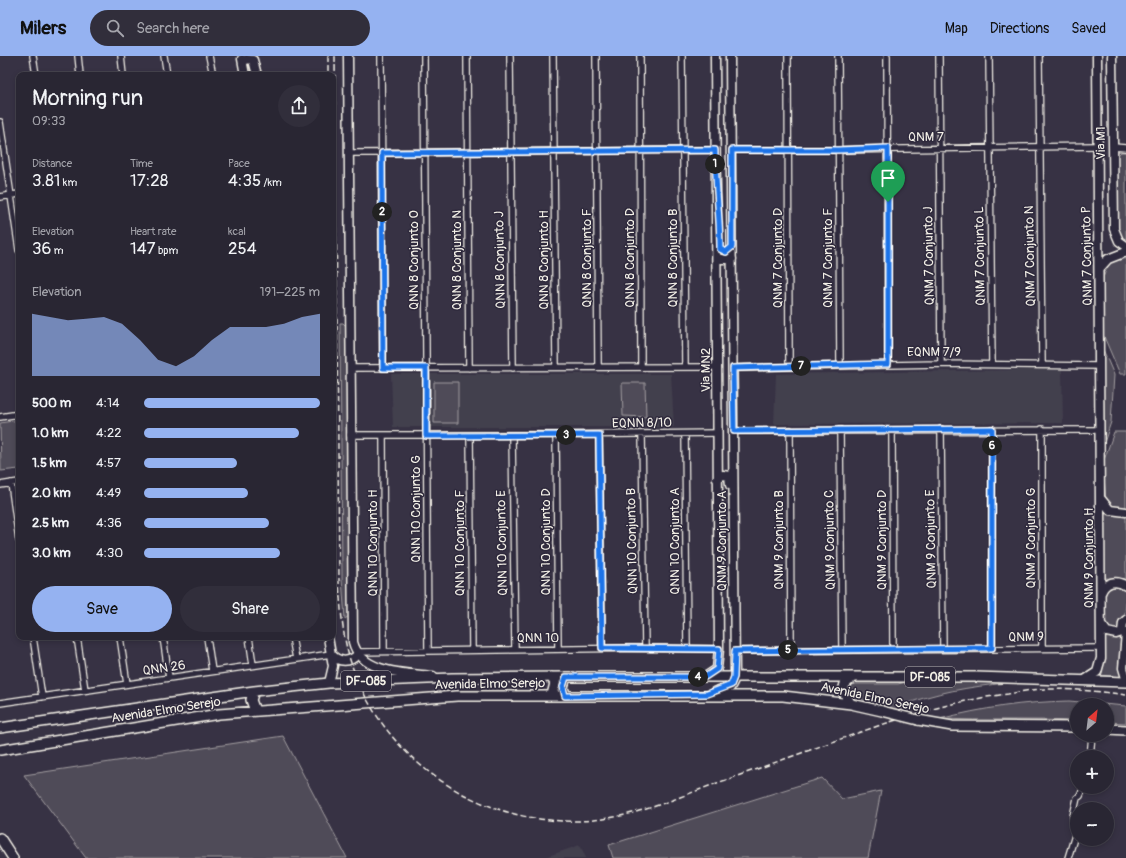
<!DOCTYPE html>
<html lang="en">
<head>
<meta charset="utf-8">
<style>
  :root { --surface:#292633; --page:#312e3b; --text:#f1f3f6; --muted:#a5a5ac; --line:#45434e; --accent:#95b2f1 }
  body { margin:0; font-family:Pangolin,sans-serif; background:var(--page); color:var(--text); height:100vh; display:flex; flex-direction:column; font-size:15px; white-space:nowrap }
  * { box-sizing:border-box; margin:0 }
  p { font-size:13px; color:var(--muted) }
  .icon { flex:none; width:22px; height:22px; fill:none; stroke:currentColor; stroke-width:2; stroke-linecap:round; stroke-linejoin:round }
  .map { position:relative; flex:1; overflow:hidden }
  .panel { position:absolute; left:16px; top:16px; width:320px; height:568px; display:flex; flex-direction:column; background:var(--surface); border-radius:8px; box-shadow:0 2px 6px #0003,0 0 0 1px var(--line) }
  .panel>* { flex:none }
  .needle { width:26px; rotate:28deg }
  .fabs { position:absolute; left:1070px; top:642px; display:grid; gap:8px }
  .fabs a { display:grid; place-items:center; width:44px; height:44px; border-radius:50%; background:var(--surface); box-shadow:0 2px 6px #0003,0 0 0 1px var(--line); font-size:20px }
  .pin { position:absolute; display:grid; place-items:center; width:34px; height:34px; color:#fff; margin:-41px -17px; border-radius:50% 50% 50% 0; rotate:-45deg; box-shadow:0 0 4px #0007 }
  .pin .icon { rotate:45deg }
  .km { position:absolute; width:20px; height:20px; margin:-10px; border-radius:50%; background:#222; color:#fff; font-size:11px; line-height:20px; text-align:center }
  .round { display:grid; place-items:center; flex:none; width:42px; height:42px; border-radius:21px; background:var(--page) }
  .summary { display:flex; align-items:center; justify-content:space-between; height:68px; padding:0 16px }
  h1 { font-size:22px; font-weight:600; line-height:30px }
  .figures { display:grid; grid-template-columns:repeat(3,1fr); gap:6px; height:68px; padding:4px 16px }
  .figures div { display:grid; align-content:center }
  .figures b { font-size:17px; font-weight:600 }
  .figures small { font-size:11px; font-weight:400 }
  .figures p { font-size:11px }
  .chart { height:112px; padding:8px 16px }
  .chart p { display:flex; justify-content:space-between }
  .chart svg { width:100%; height:72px; margin-top:4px; fill:var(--accent); opacity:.7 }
  .button { display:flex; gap:8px; margin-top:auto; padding:8px 16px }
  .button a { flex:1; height:46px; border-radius:24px; background:var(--accent); color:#111; font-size:16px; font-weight:600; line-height:46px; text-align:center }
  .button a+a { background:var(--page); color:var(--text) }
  ul { padding:0 16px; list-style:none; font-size:13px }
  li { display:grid; grid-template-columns:64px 48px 1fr; align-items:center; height:30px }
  li i { height:10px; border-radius:5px; background:var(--accent) }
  header { display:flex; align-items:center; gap:24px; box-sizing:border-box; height:56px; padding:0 20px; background:var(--accent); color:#111 }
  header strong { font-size:19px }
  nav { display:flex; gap:22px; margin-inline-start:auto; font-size:14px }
  .search { width:280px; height:36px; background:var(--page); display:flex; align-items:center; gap:10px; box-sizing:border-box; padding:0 14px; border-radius:22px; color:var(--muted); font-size:15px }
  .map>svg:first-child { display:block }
  .built { fill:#433f4e }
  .green { fill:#504b59; stroke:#a29ea0 }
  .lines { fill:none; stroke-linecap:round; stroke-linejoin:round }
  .minor-casing { stroke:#f4f1e8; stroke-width:8 }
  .secondary-casing { stroke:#f4f1e8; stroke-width:11 }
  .primary-casing { stroke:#f4f1e8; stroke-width:12 }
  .minor { stroke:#2f2a3d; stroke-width:5.5 }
  .secondary { stroke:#2f2a3d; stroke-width:8 }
  .primary { stroke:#2f2a3d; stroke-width:9 }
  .rail { stroke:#f4f1e8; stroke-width:1.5; stroke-dasharray:6 3; stroke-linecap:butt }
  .primary-bridge-casing { stroke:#f4f1e8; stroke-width:12; stroke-linecap:butt }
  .primary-bridge { stroke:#2f2a3d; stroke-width:9 }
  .route-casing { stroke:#fff; stroke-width:8 }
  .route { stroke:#1a73e8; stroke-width:5 }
  .labels { text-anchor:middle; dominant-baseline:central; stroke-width:3; stroke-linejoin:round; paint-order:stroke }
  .shield { fill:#2f2a3d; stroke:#b9b5b5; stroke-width:1 }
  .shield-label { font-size:12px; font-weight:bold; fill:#f4f1e8 }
  .street-label { font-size:13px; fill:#f4f1e8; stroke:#2f2a3d }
</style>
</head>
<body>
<header>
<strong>Milers</strong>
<div class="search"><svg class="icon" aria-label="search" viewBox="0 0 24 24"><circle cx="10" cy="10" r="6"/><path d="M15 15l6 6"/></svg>Search here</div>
<nav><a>Map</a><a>Directions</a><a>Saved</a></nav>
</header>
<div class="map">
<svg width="1126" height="802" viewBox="0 0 1126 802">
  <rect width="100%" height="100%" fill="#373244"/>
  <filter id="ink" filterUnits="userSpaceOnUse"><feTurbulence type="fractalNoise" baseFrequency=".025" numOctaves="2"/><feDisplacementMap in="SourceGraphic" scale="8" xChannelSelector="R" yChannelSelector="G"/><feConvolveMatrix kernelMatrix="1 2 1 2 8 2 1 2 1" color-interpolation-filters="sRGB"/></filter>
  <g filter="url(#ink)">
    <path class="built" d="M1062,313L1063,367L774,368L776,318Z
      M391,318H671L674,371H393Z
      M580,789L586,802H542Z"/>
    <path class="green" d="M1121,96H1126V186L1122,183L1117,175L1116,106L1117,100Z
      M1123,200H1126V318H1120L1102,276V224L1109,207Z
      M340,267H343L346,270L349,560L345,563L342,523Z
      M1102,291L1114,319L1111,366L1103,390Z
      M434,326H458V367H434Z
      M622,327H645L646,361L623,360Z
      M19,364V413L1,415L0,367Z
      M1114,376H1126V453L1113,452L1106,446L1103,407Z
      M1103,458L1126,459V523L1104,522Z
      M1114,529L1126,535C1126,549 1126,560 1120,573L1111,575L1104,567V536Z
      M1105,581L1113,583L1122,582L1119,609L1123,621L1098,619L1104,608Z
      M910,625H1006V627C970,631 935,636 901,650L902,655L852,641L847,636L848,630L852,628H898Z
      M1069,645L1126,650V667L1107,666V649H1077V665C1031,663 985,665 939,663C984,652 1022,646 1069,645Z
      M283,680L347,802H86L24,719Z
      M822,722L842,743L881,735L868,802H613L609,789Z"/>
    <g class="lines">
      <defs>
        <path id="minor" d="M33,0L36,19
          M78,0L80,19
          M121,0L123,19
          M164,0L167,19
          M209,0L213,19
          M381,0L383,312
          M424,0L428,595
          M467,0L469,312
          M510,0L513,312
          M553,0L556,311
          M596,0L598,310
          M640,0L641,310
          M682,0L685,310
          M788,0L789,310
          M838,0L840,309
          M887,0L888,308
          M939,0L941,308
          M989,0L992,308
          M1039,0L1042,308
          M0,66L19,194
          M1113,91L1126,92
          M732,94H838L1097,90
          M349,97L715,94
          M0,141L19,138
          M351,312L718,311
          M733,312L941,308L1100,310
          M0,361L19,358
          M941,373L943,593
          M992,373V592
          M790,374L791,594
          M840,374L842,594
          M734,375L1099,374
          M892,375L893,593
          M642,378L645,592
          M685,378L687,592
          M350,379H556L718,377
          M383,379L384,595
          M556,379L558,593
          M599,379L602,592
          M470,380L472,594
          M512,380L515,593
          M11,427L19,484
          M0,429L19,426
          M33,581L42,641
          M77,581L85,634
          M120,581L127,628
          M163,581L169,622
          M207,581L212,615
          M249,581L253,609
          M292,581L296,603
          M1042,592V373
          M735,595L1101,592
          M357,596L645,592L719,593
          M0,647L331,598
          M1090,701L1092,679
          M1068,802L1075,779L1073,760L1077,742L1080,740L1084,731"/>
        <path id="secondary" d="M348,0L353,586C361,618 407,617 433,620
          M730,0L735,621
          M1112,0L1114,173L1119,185L1126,190
          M242,3L245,19
          M243,7L246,3L253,4L257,19
          M717,203H732
          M1099,213L1108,203L1126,196
          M717,423L723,419L729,420L730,429
          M1101,443L1110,454L1126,456
          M1101,537C1105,526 1116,523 1126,530
          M1101,568L1107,576L1116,578L1122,576L1123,567L1126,564
          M1126,577L1123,612L1126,622
          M328,581L333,610L329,627
          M331,598C339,607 350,607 358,598
          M705,621L717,613L719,593L715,0
          M1086,623L1097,616L1101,602L1097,0"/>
        <path id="primary" d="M551,621L555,627L552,639
          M254,635L251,644L255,655
          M715,636L730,631L735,621
          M565,639L563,631L566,621
          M851,648L843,635L845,628L853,621
          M918,664L952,670L1077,671
          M0,672L254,635L329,627L452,622L566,621H975L1126,626
          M1107,673L1126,674
          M0,694L219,658L457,640H783L851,648L882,655
          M0,782L13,802"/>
      </defs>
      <use href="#minor" class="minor-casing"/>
      <use href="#secondary" class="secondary-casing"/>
      <use href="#primary" class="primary-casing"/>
      <use href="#minor" class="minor"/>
      <use href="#secondary" class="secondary"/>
      <use href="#primary" class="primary"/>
      <path class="rail" d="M328,0V19
        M335,0L339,526C341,558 343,590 356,620C396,719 502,780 609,762C646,756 682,740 717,727C758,713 798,698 838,684C894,664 949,645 1008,638C1020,636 1033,633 1045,633C1072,633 1100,635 1126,639"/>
      <defs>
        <path id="primary-bridge" d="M882,655L918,664"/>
      </defs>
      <use href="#primary-bridge" class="primary-bridge-casing"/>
      <use href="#primary-bridge" class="primary-bridge"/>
    </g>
  </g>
  <g class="lines" filter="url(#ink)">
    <defs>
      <path id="route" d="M888,92V308L733,312L734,375L992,373V592L735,595L734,621L731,629L707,638L565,640L563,631L566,621H705L717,613L719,593L602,592L599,379L426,380V312H383L382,97L715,94C715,127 720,159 720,193L726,196L732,191V94H838Z"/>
    </defs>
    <use href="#route" class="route-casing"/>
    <use href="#route" class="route"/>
  </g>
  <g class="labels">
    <g class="shield">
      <rect x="905" y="611" width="50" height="20" rx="3"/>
      <rect x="341" y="615" width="50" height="20" rx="3"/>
    </g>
    <g class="shield-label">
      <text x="930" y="621">DF-085</text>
      <text x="366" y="625">DF-085</text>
    </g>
    <g class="street-label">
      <text x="926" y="81">QNM 7</text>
      <text transform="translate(1101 87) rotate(-90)">Via M1</text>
      <text transform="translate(929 200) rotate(-91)">QNM 7 Conjunto J</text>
      <text transform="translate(980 200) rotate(-91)">QNM 7 Conjunto L</text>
      <text transform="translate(1030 200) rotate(-91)">QNM 7 Conjunto N</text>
      <text transform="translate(1087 200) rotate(-91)">QNM 7 Conjunto P</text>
      <text transform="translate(587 202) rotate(-90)">QNN 8 Conjunto F</text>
      <text transform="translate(630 202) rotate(-90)">QNN 8 Conjunto D</text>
      <text transform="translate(673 202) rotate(-90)">QNN 8 Conjunto B</text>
      <text transform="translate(778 202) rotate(-90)">QNM 7 Conjunto D</text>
      <text transform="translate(828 202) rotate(-90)">QNM 7 Conjunto F</text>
      <text transform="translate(414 204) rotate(-90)">QNN 8 Conjunto O</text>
      <text transform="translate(457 204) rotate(-90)">QNN 8 Conjunto N</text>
      <text transform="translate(500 204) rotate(-91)">QNN 8 Conjunto J</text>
      <text transform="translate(544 204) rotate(-90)">QNN 8 Conjunto H</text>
      <text x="934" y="296">EQNM 7/9</text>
      <text transform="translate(706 314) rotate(-90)">Via MN2</text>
      <text transform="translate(642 367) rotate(-1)">EQNN 8/10</text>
      <text transform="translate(416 453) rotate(-90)">QNN 10 Conjunto G</text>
      <text transform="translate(1031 482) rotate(-90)">QNM 9 Conjunto G</text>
      <text transform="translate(931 483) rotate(-91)">QNM 9 Conjunto E</text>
      <text transform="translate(779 484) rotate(-90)">QNM 9 Conjunto B</text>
      <text transform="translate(830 484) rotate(-91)">QNM 9 Conjunto C</text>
      <text transform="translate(882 484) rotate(-90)">QNM 9 Conjunto D</text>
      <text transform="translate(632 485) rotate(-91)">QNN 10 Conjunto B</text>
      <text transform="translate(675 485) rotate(-90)">QNN 10 Conjunto A</text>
      <text transform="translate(722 485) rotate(-90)">QNM 9 Conjunto A</text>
      <text transform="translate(546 486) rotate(-90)">QNN 10 Conjunto D</text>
      <text transform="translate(373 487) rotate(-90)">QNN 10 Conjunto H</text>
      <text transform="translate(460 487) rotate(-90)">QNN 10 Conjunto F</text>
      <text transform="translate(502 487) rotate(-91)">QNN 10 Conjunto E</text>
      <text transform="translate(1089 502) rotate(-90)">QNM 9 Conjunto H</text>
      <text transform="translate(1026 581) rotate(-1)">QNM 9</text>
      <text x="538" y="582">QNN 10</text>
      <text transform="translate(164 612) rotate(-8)">QNN 26</text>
      <text transform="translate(490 628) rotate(-1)">Avenida Elmo Serejo</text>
      <text transform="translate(875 642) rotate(12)">Avenida Elmo Serejo</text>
      <text transform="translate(166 654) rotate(-9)">Avenida Elmo Serejo</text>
    </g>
  </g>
</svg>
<div class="fabs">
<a><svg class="needle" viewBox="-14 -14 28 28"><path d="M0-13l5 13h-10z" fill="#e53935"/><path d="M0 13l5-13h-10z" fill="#a5a5ac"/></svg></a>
<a>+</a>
<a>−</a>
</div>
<div class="pin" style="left:888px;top:146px;background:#1e9e55"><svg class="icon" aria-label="arrive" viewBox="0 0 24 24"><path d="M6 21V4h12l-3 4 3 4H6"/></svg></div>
<b class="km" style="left:715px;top:108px">1</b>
<b class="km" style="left:382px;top:156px">2</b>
<b class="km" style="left:566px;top:379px">3</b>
<b class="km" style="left:698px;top:621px">4</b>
<b class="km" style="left:788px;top:594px">5</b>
<b class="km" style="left:992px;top:390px">6</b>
<b class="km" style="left:801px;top:310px">7</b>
<section class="panel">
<div class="summary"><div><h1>Morning run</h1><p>09:33</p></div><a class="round"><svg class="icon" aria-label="share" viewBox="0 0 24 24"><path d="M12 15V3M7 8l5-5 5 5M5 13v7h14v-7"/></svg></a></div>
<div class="figures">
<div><p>Distance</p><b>3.81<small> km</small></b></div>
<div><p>Time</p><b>17:28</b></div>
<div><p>Pace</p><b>4:35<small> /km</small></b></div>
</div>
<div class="figures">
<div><p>Elevation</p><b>36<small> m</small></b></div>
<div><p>Heart rate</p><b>147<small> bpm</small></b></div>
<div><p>kcal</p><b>254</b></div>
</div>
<div class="chart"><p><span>Elevation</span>191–225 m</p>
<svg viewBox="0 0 160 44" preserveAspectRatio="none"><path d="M0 44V6L10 8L20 10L30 9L40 8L50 12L60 22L70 34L80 38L90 32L100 22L110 14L120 14L130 14L140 12L150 8L160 6V44z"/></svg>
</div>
<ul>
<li><b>500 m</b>4:14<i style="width:100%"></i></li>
<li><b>1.0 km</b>4:22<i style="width:88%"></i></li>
<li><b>1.5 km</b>4:57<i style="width:53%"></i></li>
<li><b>2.0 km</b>4:49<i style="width:59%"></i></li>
<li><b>2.5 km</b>4:36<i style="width:71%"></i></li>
<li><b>3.0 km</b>4:30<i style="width:77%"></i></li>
</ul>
<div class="button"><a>Save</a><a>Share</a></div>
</section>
</div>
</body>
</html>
